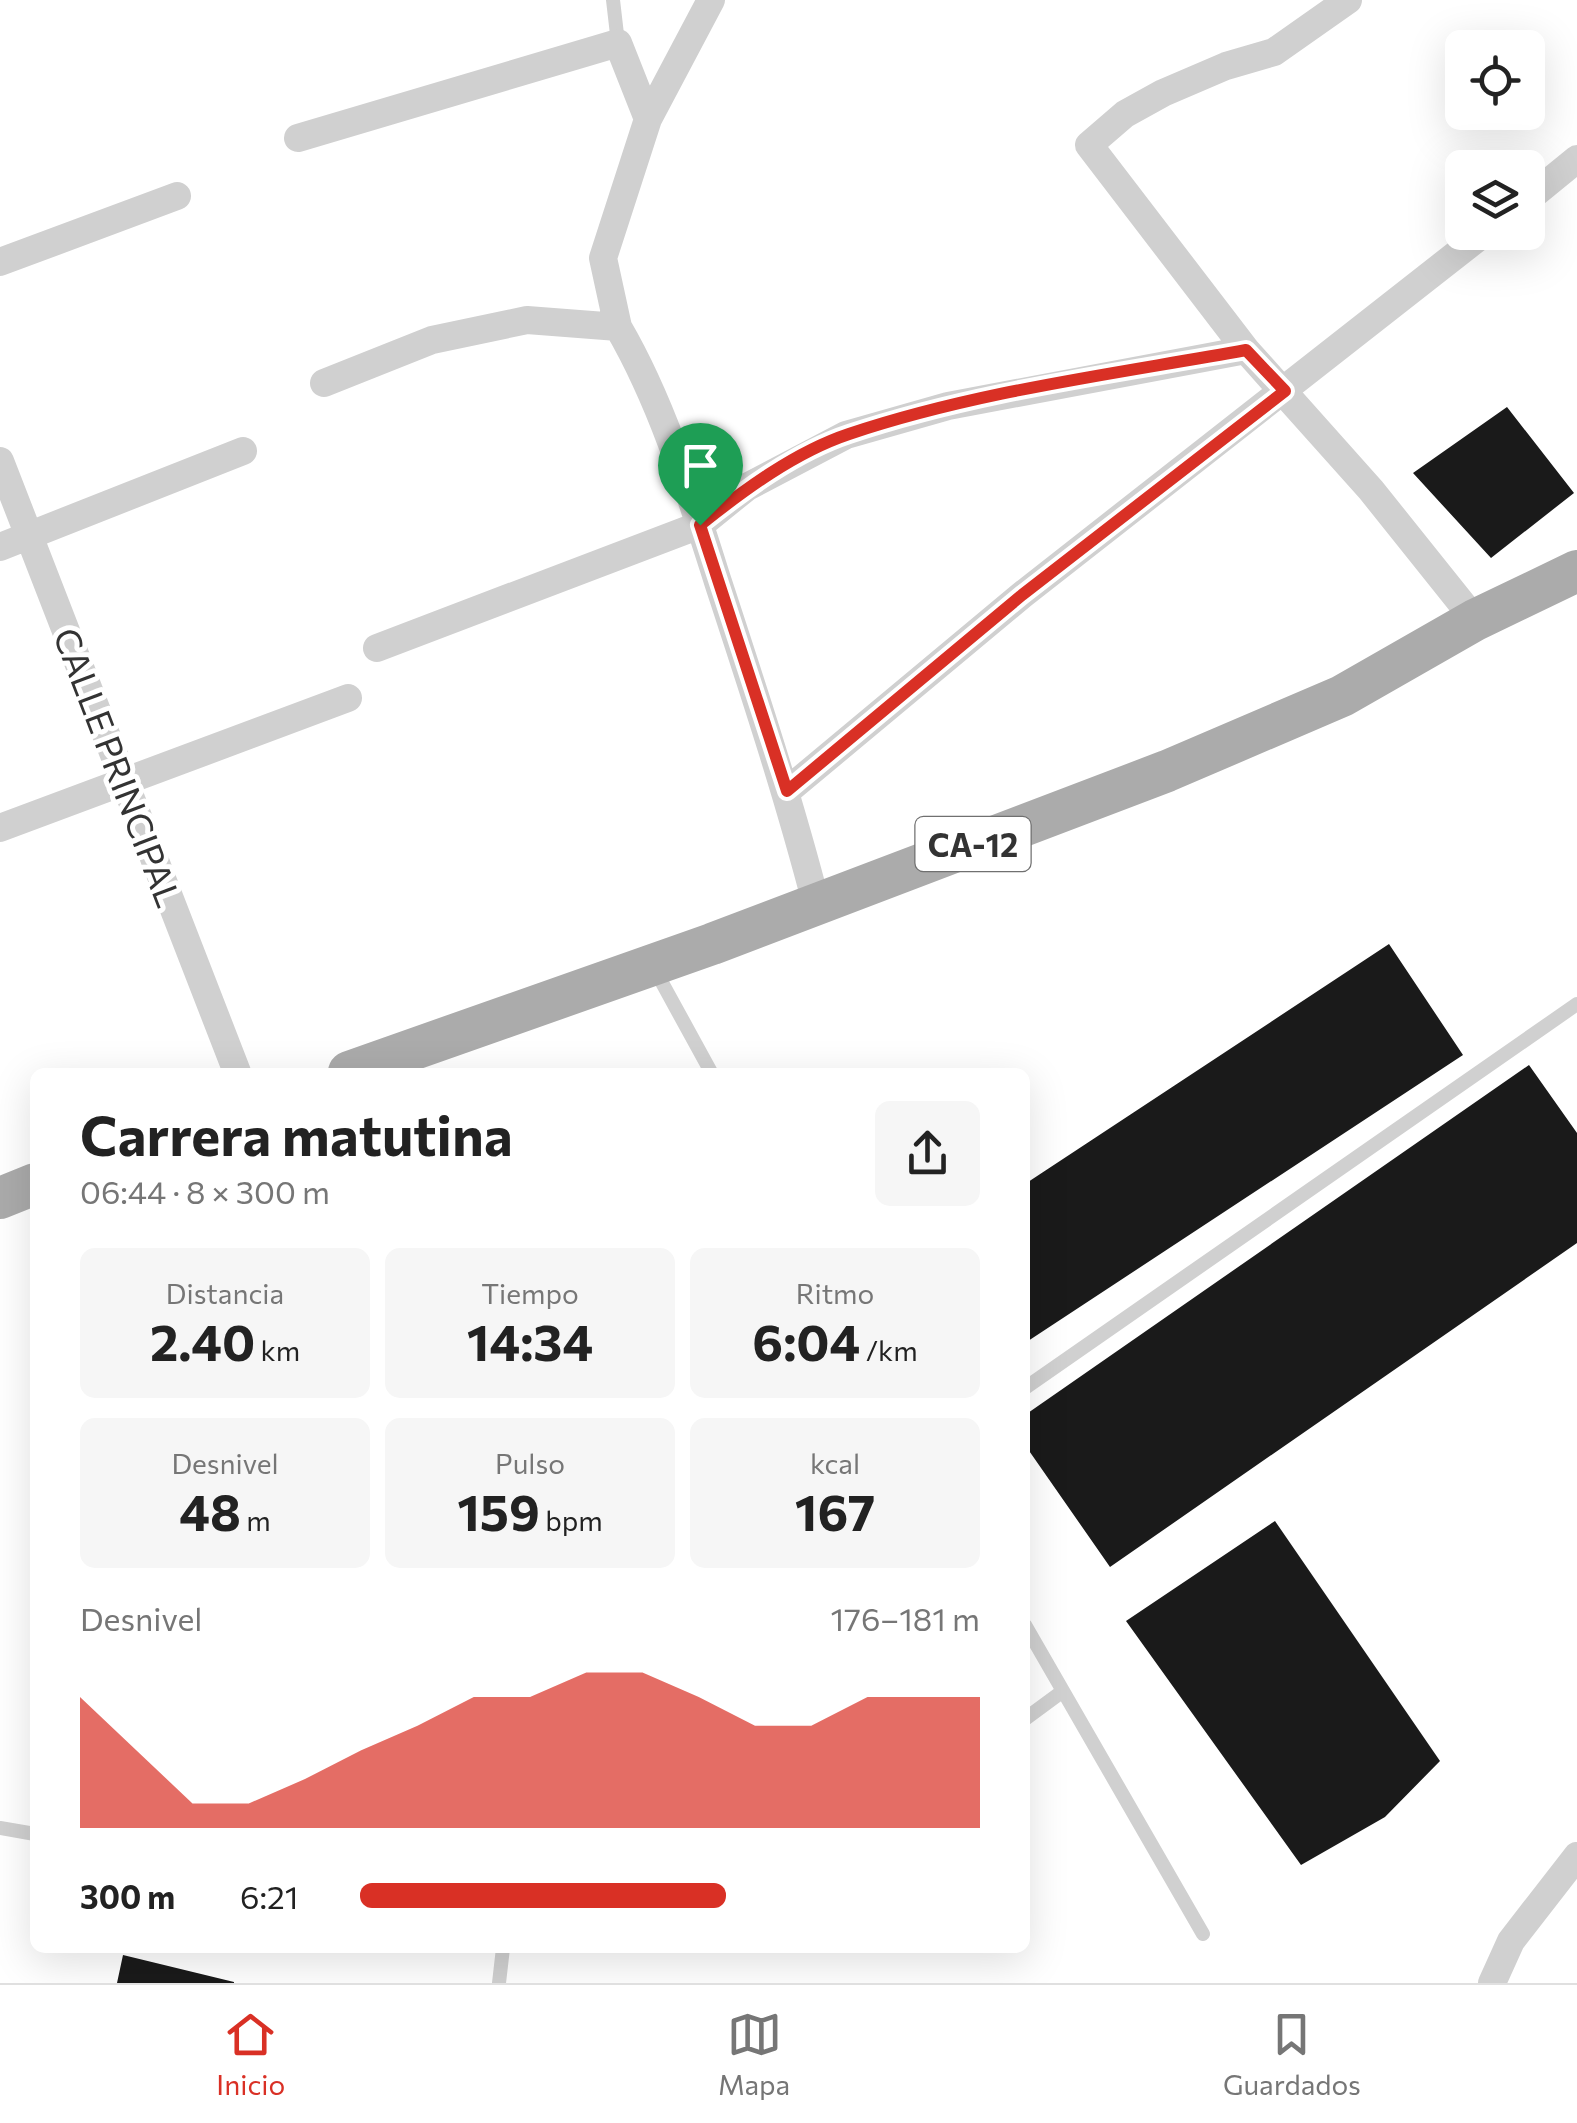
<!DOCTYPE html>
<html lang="es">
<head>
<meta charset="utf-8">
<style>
  :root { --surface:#fff; --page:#f6f6f6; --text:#222; --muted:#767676; --line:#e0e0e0; --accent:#d93025 }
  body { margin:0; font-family:Commissioner,sans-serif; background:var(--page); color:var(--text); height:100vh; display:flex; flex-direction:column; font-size:38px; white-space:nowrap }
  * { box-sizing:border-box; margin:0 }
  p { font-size:32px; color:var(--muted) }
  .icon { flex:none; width:55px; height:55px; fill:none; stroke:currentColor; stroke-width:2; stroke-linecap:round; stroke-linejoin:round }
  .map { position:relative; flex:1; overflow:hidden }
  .side { position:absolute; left:30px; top:1068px; width:1000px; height:885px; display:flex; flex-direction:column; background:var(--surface); border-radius:15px; box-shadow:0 10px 40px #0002 }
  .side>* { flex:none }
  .controls { position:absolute; left:1445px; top:30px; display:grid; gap:20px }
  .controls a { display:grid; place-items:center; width:100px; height:100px; border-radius:15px; background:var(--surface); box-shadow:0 10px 40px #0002; font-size:50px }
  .pin { position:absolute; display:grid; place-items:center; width:85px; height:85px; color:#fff; margin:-102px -42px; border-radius:50% 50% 50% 0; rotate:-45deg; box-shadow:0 0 10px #0007 }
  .pin .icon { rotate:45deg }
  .round { display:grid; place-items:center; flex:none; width:105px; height:105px; border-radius:15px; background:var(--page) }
  .head { display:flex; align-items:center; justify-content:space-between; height:170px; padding:0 50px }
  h1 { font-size:55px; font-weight:700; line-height:75px }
  .stats { display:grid; grid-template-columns:repeat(3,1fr); gap:15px; height:170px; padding:10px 50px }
  .stats div { display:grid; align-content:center; border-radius:15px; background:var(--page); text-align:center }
  .stats b { font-size:50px; font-weight:700 }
  .stats small { font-size:28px; font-weight:400 }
  .stats p { font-size:28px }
  .chart { height:280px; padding:20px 50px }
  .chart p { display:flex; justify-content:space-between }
  .chart svg { width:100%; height:180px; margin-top:10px; fill:var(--accent); opacity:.7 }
  ul { padding:0 50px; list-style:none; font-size:32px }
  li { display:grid; grid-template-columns:160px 120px 1fr; align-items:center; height:75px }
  li i { height:25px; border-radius:12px; background:var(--accent) }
  .menu { display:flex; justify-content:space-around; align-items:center; height:140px; border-top:2px solid var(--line); background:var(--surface); font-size:28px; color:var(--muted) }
  .menu a { display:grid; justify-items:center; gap:5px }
  .menu .current { color:var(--accent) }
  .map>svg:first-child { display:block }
  .building { fill:#1a1a1a }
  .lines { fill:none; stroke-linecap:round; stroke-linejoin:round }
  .lane { stroke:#d0d0d0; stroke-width:14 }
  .street { stroke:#d0d0d0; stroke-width:28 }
  .primary { stroke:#ababab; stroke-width:42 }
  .route-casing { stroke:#fff; stroke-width:20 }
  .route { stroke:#d93025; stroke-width:12 }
  .labels { text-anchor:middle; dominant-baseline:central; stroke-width:10; stroke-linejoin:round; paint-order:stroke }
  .shield { fill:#fff; stroke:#707070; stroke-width:2.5 }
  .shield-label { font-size:32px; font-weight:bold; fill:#333 }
  .street-label { font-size:35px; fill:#333; stroke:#fff }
</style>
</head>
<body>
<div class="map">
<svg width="1577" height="1983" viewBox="0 0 1577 1983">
  <rect width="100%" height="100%" fill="#fff"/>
  <path class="building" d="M1507,407L1574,493L1491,558L1413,473Z
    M1389,944L1463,1055L1025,1343V1184Z
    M1529,1065L1577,1133V1243L1110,1567L1025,1445V1415Z
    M1275,1521L1440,1761L1385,1817L1301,1865L1126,1621Z
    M123,1955L234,1982V1983H117Z"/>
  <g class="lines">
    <path class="lane" d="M613,0L618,43
      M654,968L711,1072
      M1025,1388L1577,1004
      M1025,1625L1203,1934
      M1025,1719L1063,1691
      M0,1828L35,1834
      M499,1983L503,1948"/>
    <path class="street" d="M1348,0L1274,52L1226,66L1163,93L1125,114L1089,145L1246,350L1371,490L1475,620
      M648,119L711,0
      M298,138L618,43L648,119L603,258L618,327
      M1528,199L1577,159
      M0,262L177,196
      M324,383L432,340L527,320L618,327C663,404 691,497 718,582C753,689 788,795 816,903
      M0,461L237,1072
      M0,547L243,451
      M377,648L700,525L747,487L846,435L948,406L1246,350
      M787,791L1022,595L1485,232
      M0,828L348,698
      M1492,1983L1511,1941L1577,1856"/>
    <path class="primary" d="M349,1072L712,944L1167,771L1342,696L1475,620L1577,571
      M0,1198L35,1184"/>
  </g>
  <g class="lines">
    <defs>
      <path id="route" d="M1246,350L1285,391L1022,595L787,791L700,525C744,490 795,452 849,434C977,391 1114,374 1246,350Z"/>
    </defs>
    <use href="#route" class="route-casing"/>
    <use href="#route" class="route"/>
  </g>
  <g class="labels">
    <rect class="shield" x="915.5" y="817" width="115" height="54" rx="8"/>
    <g class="shield-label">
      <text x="973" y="844">CA-12</text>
    </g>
    <g class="street-label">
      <text transform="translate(119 767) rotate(69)">CALLE PRINCIPAL</text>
    </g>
  </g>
</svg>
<div class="controls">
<a><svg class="icon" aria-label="locate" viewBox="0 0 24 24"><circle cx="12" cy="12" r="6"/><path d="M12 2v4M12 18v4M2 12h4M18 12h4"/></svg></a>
<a><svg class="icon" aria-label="layers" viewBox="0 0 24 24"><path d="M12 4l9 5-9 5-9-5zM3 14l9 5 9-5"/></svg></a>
</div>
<div class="pin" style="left:700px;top:525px;background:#1e9e55"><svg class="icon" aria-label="arrive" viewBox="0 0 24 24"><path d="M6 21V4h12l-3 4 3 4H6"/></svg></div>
<section class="side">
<div class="head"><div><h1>Carrera matutina</h1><p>06:44 · 8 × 300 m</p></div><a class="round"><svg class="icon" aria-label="share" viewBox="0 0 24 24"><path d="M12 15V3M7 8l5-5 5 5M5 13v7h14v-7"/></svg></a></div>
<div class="stats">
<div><p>Distancia</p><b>2.40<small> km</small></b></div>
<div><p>Tiempo</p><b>14:34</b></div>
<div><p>Ritmo</p><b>6:04<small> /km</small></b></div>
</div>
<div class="stats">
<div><p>Desnivel</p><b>48<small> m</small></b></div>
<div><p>Pulso</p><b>159<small> bpm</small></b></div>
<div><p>kcal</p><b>167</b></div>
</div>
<div class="chart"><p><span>Desnivel</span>176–181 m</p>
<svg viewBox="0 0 160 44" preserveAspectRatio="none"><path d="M0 44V12L10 25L20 38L30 38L40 32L50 25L60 19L70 12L80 12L90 6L100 6L110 12L120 19L130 19L140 12L150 12L160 12V44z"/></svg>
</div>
<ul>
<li><b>300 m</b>6:21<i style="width:59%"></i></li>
</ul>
</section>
</div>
<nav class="menu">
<a class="current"><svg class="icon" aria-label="home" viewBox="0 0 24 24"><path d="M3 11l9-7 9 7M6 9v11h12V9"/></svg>Inicio</a>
<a><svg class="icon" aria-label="map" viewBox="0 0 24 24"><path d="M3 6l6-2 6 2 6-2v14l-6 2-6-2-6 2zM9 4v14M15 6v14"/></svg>Mapa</a>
<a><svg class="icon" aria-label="saved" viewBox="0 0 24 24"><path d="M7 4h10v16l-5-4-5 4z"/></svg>Guardados</a>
</nav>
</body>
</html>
